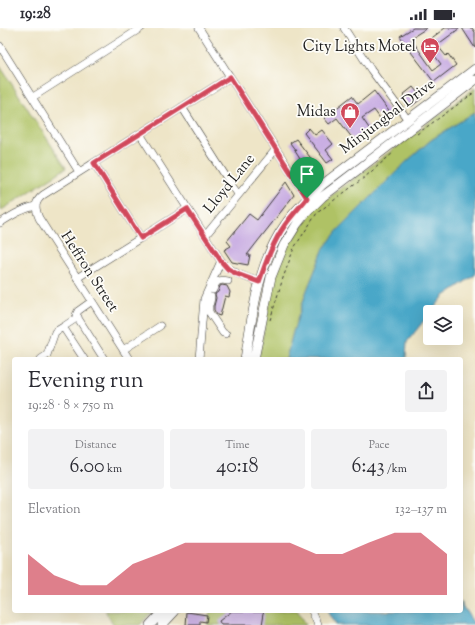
<!DOCTYPE html>
<html lang="en">
<head>
<meta charset="utf-8">
<style>
  :root { --surface:#fff; --page:#f2f2f3; --text:#2b2b33; --muted:#7c7c81; --accent:#d1495b }
  body { margin:0; font-family:"Sorts Mill Goudy",serif; background:var(--page); color:var(--text); height:100vh; display:flex; flex-direction:column; font-size:15px; white-space:nowrap }
  * { box-sizing:border-box; margin:0 }
  p { font-size:13px; color:var(--muted) }
  .icon { flex:none; width:22px; height:22px; fill:none; stroke:currentColor; stroke-width:2; stroke-linecap:round; stroke-linejoin:round }
  .map { position:relative; flex:1; overflow:hidden }
  .drawer { position:absolute; left:12px; top:329px; width:451px; height:256px; display:flex; flex-direction:column; background:var(--surface); border-radius:4px; box-shadow:0 4px 16px #0002 }
  .drawer>* { flex:none }
  .fabs { position:absolute; left:423px; top:277px; display:grid; gap:8px }
  .fabs a { display:grid; place-items:center; width:40px; height:40px; border-radius:4px; background:var(--surface); box-shadow:0 4px 16px #0002; font-size:20px }
  .pin { position:absolute; display:grid; place-items:center; width:34px; height:34px; color:#fff; margin:-41px -17px; border-radius:50% 50% 50% 0; rotate:-45deg; box-shadow:0 0 4px #0007 }
  .pin .icon { rotate:45deg }
  .round { display:grid; place-items:center; flex:none; width:42px; height:42px; border-radius:4px; background:var(--page) }
  .head { display:flex; align-items:center; justify-content:space-between; height:68px; padding:0 16px }
  h1 { font-size:22px; font-weight:600; line-height:30px }
  .metrics { display:grid; grid-template-columns:repeat(3,1fr); gap:6px; height:68px; padding:4px 16px }
  .metrics div { display:grid; align-content:center; border-radius:4px; background:var(--page); text-align:center }
  .metrics b { font-size:20px; font-weight:600 }
  .metrics small { font-size:11px; font-weight:400 }
  .metrics p { font-size:11px }
  .chart { height:112px; padding:8px 16px }
  .chart p { display:flex; justify-content:space-between }
  .chart svg { width:100%; height:72px; margin-top:4px; fill:var(--accent); opacity:.7 }
  .status { display:flex; justify-content:space-between; align-items:center; height:28px; padding:0 20px; background:var(--surface); direction:ltr }
  .status svg { height:11px; fill:currentColor }
  .map>svg:first-child { display:block }
  .green { fill:#afc265; stroke:#666f40 }
  .water { fill:#49a7c8; stroke:#326272 }
  .building { fill:#c7abe2 }
  .lines { fill:none; stroke-linecap:round; stroke-linejoin:round }
  .minor-casing { stroke:#3c3a36; stroke-width:8 }
  .major-casing { stroke:#3c3a36; stroke-width:10 }
  .path { stroke:#3c3a36; stroke-width:1; stroke-dasharray:3 3; stroke-linecap:butt }
  .minor { stroke:#fff; stroke-width:7 }
  .major { stroke:#fff; stroke-width:9 }
  .route-casing { stroke:#fff; stroke-width:8 }
  .route { stroke:#d1495b; stroke-width:5 }
  .labels { text-anchor:middle; dominant-baseline:central; stroke-width:3.5; stroke-linejoin:round; paint-order:stroke }
  .poi-label { font-size:15px; fill:#1c1c1c; stroke:#fdfcf7; text-anchor:end }
  .street-label { font-size:15px; fill:#1c1c1c; stroke:#fdfcf7 }
</style>
</head>
<body>
<div class="status"><b>19:28</b><svg viewBox="0 0 49 12"><path d="M0 12V9h3v3zM5 12V6h3v6zM10 12V3h3v9zM15 12V0h3v12zM26 1h20v11H26zM47 4h2v5h-2z"/></svg></div>
<div class="map">
<svg width="475" height="597" viewBox="0 0 475 597">
  <rect width="100%" height="100%" fill="#fdfcf7"/>
  <filter id="ink" filterUnits="userSpaceOnUse"><feTurbulence type="fractalNoise" baseFrequency=".025" numOctaves="2"/><feDisplacementMap in="SourceGraphic" scale="8" xChannelSelector="R" yChannelSelector="G"/><feConvolveMatrix kernelMatrix="1 2 1 2 8 2 1 2 1" color-interpolation-filters="sRGB"/></filter>
  <filter id="wash" filterUnits="userSpaceOnUse"><feTurbulence type="fractalNoise" baseFrequency=".012" numOctaves="4" result="noise"/><feDisplacementMap in="SourceGraphic" scale="16" xChannelSelector="R" yChannelSelector="G"/><feGaussianBlur stdDeviation="0.9" result="paint"/><feColorMatrix in="noise" values="0 0 0 0 0 0 0 0 0 0 0 0 0 0 0 0 0 1.4 0 .05"/><feComposite in="paint" operator="in"/></filter>
  <g filter="url(#wash)">
    <rect width="100%" height="100%" fill="#eee5c7"/>
    <path class="green" d="M0,38L66,140L0,183Z
      M475,60V84L431,112L405,135L338,202L324,220L307,262L293,304L286,331H258L274,252L288,216L315,180Z
      M105,583H152L140,597H114Z
      M210,583H296L305,597H208Z"/>
    <path class="water" d="M475,84V247L444,268L431,284H430V285L407,314L406,331H286L293,304L307,262L324,220L338,202L405,135L431,112Z
      M461,573L463,579L475,597H335L327,583H461Z"/>
    <g id="blocks">
      <path class="building" d="M413,0H427L411,10L418,21L433,42L441,36L425,15L445,0H460L437,17L446,28L448,26L456,37L434,54L411,24L400,8Z
        M462,0H472L475,4V20Z
        M413,59L422,70L412,78L407,77L402,70L404,68L403,67Z
        M374,63L391,86L382,93L374,82L362,90L371,103L356,115L337,90L329,96L324,90L352,68L358,76Z
        M309,100L315,107L322,102L333,116L326,122L333,131L327,135L304,105Z
        M296,111L320,142L312,148L306,140L302,143L296,134L300,131L295,123H296L290,115Z
        M286,154L294,167L247,227H250L248,237L232,234L224,222L231,218L227,213L249,186L257,192Z
        M222,257L227,258L230,264L229,269L225,268L220,288L217,287L214,282V278L216,270L215,266L218,264L220,258Z
        M232,583H262L264,585L262,597H221L219,593Z
        M187,584L207,587L206,594L200,593V597H186Z"/>
    </g>
  </g>
  <g filter="url(#ink)">
    <use href="#blocks" fill-opacity="0" stroke="#3c3a36" stroke-width="1"/>
    <g class="lines">
      <defs>
        <path id="minor" d="M199,0L276,121L310,173
          M344,0L371,42L408,92
          M0,18L79,144
          M33,69L141,0
          M182,79L230,155L238,166
          M140,106L221,233C234,246 243,248 259,254
          M94,135L141,210
          M0,195C11,188 22,181 35,178
          M205,208L276,121
          M77,250L187,181
          M213,262C216,253 219,251 228,253
          M92,273L78,283L76,287L104,331
          M210,275L211,269
          M209,279V284L223,305L226,306
          M78,289L63,299L84,331
          M123,322L160,298
          M41,331L47,327L55,304L63,299
          M129,331L39,190C35,180 34,174 43,167L230,49
          M199,331L204,271L221,233
          M312,583L318,597"/>
        <path id="major" d="M245,331C253,286 257,236 285,197C295,182 309,169 322,157L475,41
          M254,331L271,249L284,217L297,196L304,187L322,169L334,160L475,52
          M150,597L163,583
          M162,597L175,583"/>
      </defs>
      <use href="#minor" class="minor-casing"/>
      <use href="#major" class="major-casing"/>
      <path class="path" d="M417,106L475,64
        M270,292L283,250L294,220L317,185L365,149L393,125"/>
      <use href="#minor" class="minor"/>
      <use href="#major" class="major"/>
    </g>
  </g>
  <g class="lines" filter="url(#ink)">
    <defs>
      <path id="route" d="M230,49L307,170C300,179 292,187 285,197C273,214 266,234 259,254L237,246L228,241L221,233L187,181L141,210L94,135Z"/>
    </defs>
    <use href="#route" class="route-casing"/>
    <use href="#route" class="route"/>
  </g>
  <defs>
    <symbol id="hotel-pin" viewBox="-11 -11 22 30"><path d="M0 17L-7.5 6A9.5 9.5 0 1 1 7.5 6Z" fill="#d1495b" stroke="#fdfcf7"/><path d="M-6-4.5h1.5V1H6V5H4.5V3h-9V5H-6ZM-4 0a1.8 1.8 0 1 1 3.6 0ZM.5 0V-2.5h3Q6-2.5 6 0Z" fill="#fff"/></symbol>
    <symbol id="shop-pin" viewBox="-11 -11 22 30"><path d="M0 17L-7.5 6A9.5 9.5 0 1 1 7.5 6Z" fill="#d1495b" stroke="#fdfcf7"/><path d="M-5-2.5h2.3a2.7 3.5 0 0 1 5.4 0H5L5.5 6h-11ZM-1.5-2.5h3a1.5 2.3 0 0 0-3 0Z" fill="#fff"/></symbol>
  </defs>
  <g fill-rule="evenodd">
    <use href="#hotel-pin" x="419" y="8" width="22" height="30"/>
    <use href="#shop-pin" x="339" y="73" width="22" height="30"/>
  </g>
  <g class="labels">
    <g class="poi-label">
      <text x="416" y="19">City Lights Motel</text>
      <text x="336" y="84">Midas</text>
    </g>
    <g class="street-label">
      <text transform="translate(388 89) rotate(-37)">Minjungbal Drive</text>
      <text transform="translate(230 156) rotate(-51)">Lloyd Lane</text>
      <text transform="translate(89 244) rotate(57)">Heffron Street</text>
    </g>
  </g>
</svg>
<div class="fabs">
<a><svg class="icon" aria-label="layers" viewBox="0 0 24 24"><path d="M12 4l9 5-9 5-9-5zM3 14l9 5 9-5"/></svg></a>
</div>
<div class="pin" style="left:307px;top:170px;background:#1e9e55"><svg class="icon" aria-label="arrive" viewBox="0 0 24 24"><path d="M6 21V4h12l-3 4 3 4H6"/></svg></div>
<section class="drawer">
<div class="head"><div><h1>Evening run</h1><p>19:28 · 8 × 750 m</p></div><a class="round"><svg class="icon" aria-label="share" viewBox="0 0 24 24"><path d="M12 15V3M7 8l5-5 5 5M5 13v7h14v-7"/></svg></a></div>
<div class="metrics">
<div><p>Distance</p><b>6.00<small> km</small></b></div>
<div><p>Time</p><b>40:18</b></div>
<div><p>Pace</p><b>6:43<small> /km</small></b></div>
</div>
<div class="chart"><p><span>Elevation</span>132–137 m</p>
<svg viewBox="0 0 160 44" preserveAspectRatio="none"><path d="M0 44V19L10 32L20 38L30 38L40 25L50 19L60 12L70 12L80 12L90 12L100 12L110 19L120 19L130 12L140 6L150 6L160 19V44z"/></svg>
</div>
</section>
</div>
</body>
</html>
